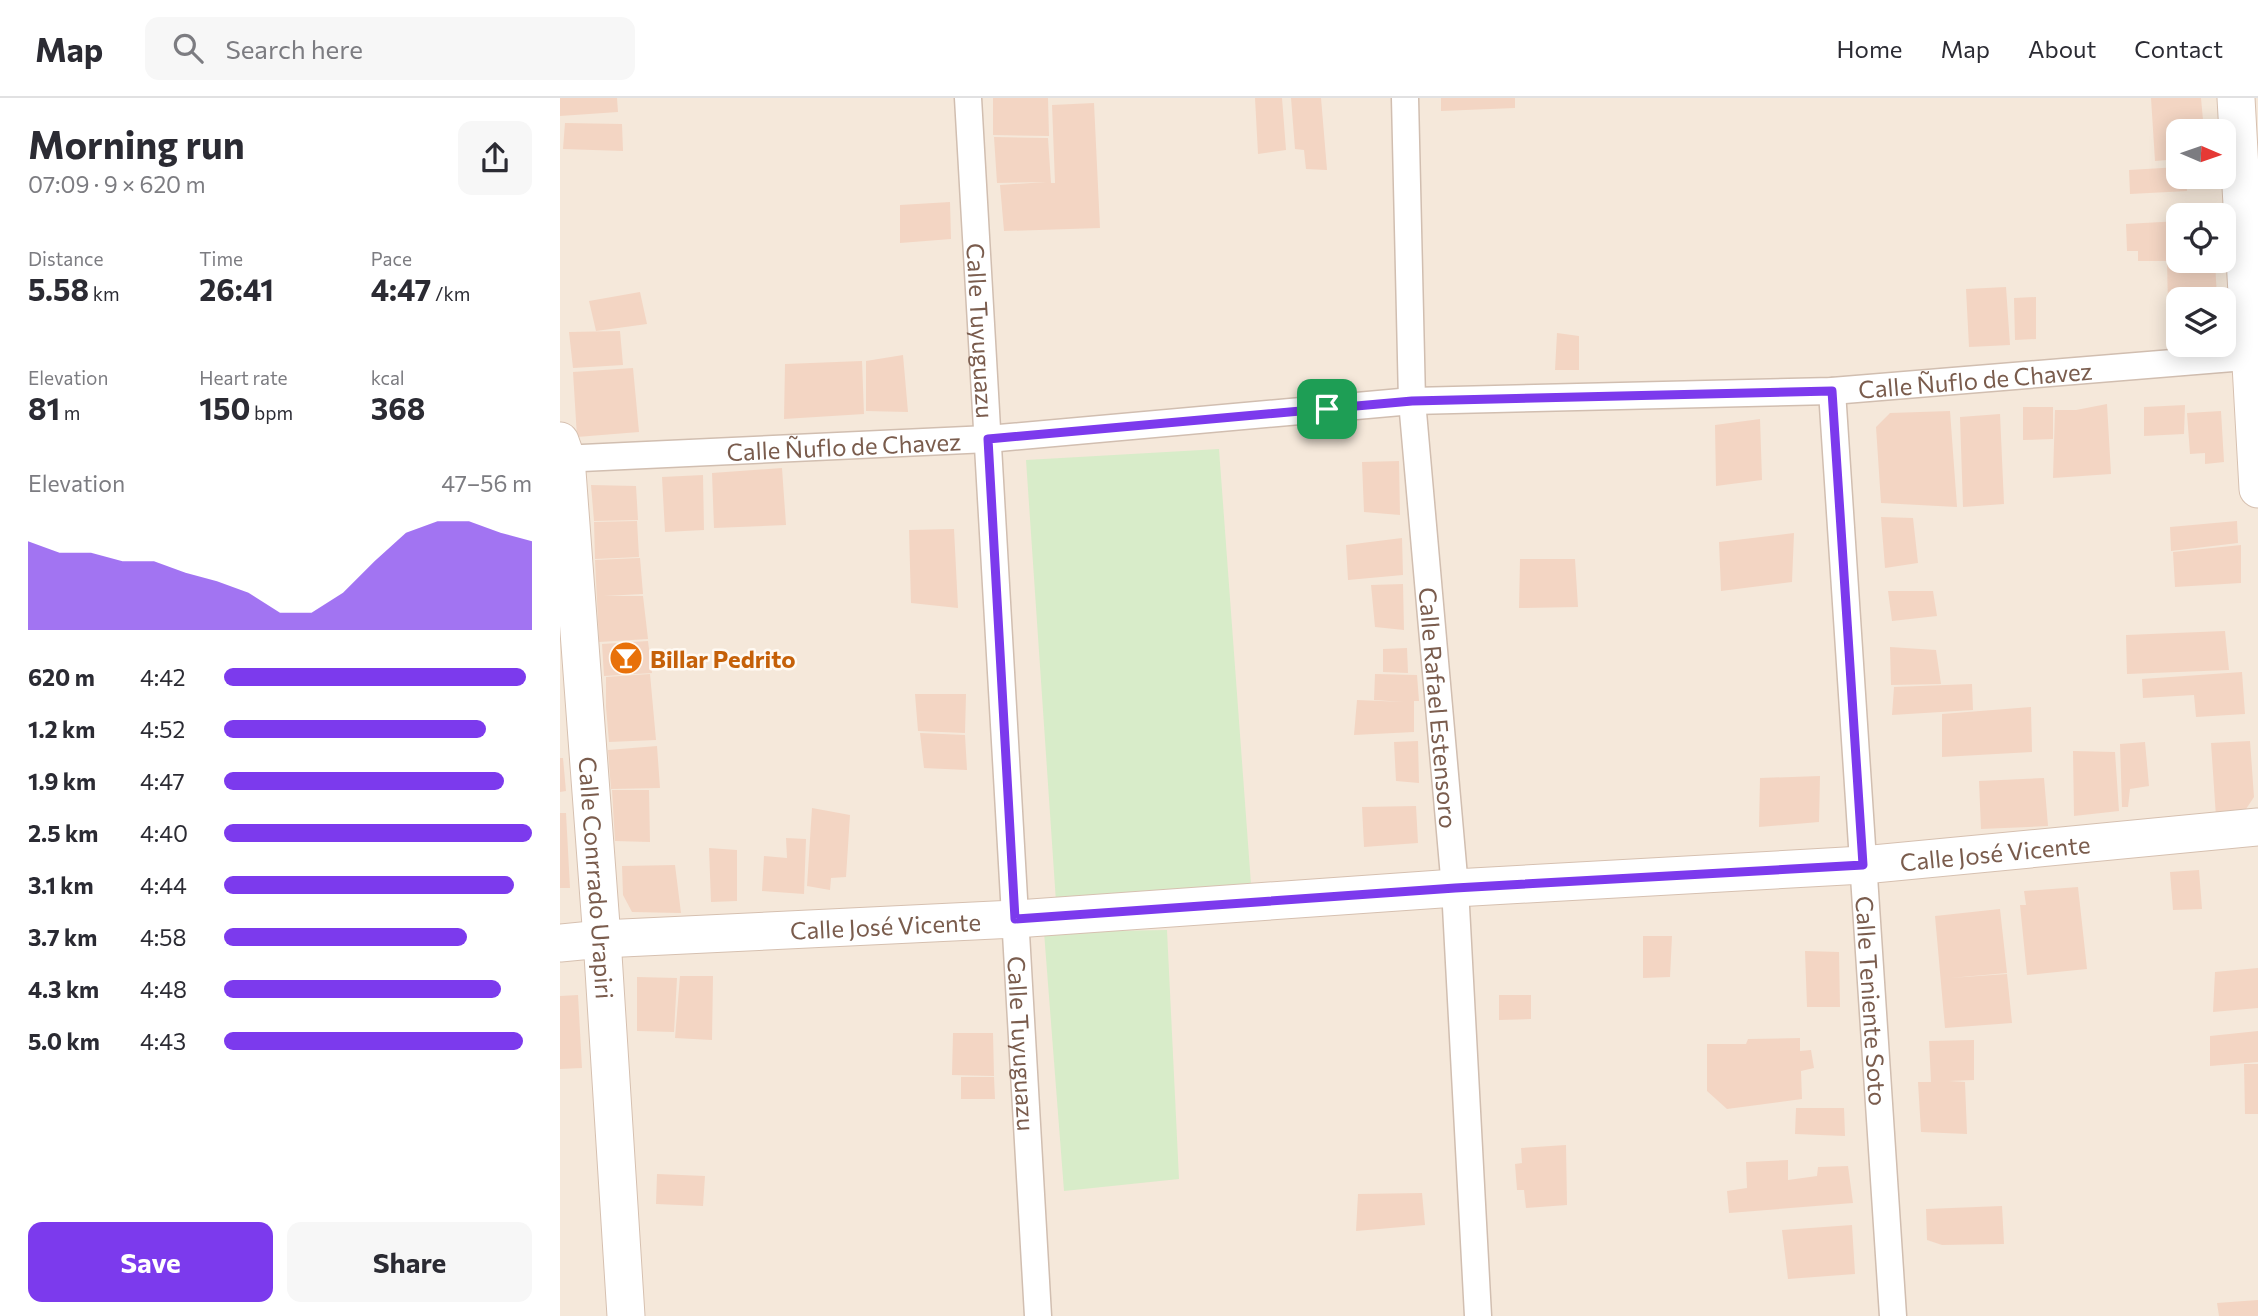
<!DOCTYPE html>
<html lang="en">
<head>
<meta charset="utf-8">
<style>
  :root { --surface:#fff; --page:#f7f7f7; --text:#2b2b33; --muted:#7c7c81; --line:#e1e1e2; --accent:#7c3aed }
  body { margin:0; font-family:Commissioner,sans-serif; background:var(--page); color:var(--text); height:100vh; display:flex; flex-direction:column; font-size:26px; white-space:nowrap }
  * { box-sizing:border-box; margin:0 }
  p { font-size:23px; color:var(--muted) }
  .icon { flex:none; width:38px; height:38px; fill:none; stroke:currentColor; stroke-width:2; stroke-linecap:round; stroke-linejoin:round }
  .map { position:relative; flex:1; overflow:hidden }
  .side { display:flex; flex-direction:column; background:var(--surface); width:560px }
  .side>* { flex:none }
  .needle { width:46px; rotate:92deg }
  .controls { position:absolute; left:1606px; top:21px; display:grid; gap:14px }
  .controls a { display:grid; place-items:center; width:70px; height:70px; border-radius:14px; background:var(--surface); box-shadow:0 4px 18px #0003; font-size:35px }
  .pin { position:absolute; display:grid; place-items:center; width:60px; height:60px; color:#fff; margin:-30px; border-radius:14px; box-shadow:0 4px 10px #0006 }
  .round { display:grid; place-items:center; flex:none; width:74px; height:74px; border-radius:14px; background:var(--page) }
  .overview { display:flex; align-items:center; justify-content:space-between; height:119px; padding:0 28px }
  h1 { font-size:38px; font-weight:700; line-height:52px }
  .metrics { display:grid; grid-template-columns:repeat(3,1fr); gap:10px; height:119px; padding:7px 28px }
  .metrics div { display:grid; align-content:center }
  .metrics b { font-size:30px; font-weight:700 }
  .metrics small { font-size:19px; font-weight:400 }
  .metrics p { font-size:19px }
  .chart { height:196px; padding:14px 28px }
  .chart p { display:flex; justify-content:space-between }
  .chart svg { width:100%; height:126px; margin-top:7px; fill:var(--accent); opacity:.7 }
  .primary-button { display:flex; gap:14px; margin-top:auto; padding:14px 28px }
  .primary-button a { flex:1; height:80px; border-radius:14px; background:var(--accent); color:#fff; font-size:28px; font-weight:700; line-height:80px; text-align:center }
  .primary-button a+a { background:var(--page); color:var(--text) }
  ul { padding:0 28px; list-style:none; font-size:23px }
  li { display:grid; grid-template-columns:112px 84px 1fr; align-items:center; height:52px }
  li i { height:18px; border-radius:9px; background:var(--accent) }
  header { display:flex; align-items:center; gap:42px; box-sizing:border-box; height:98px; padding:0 35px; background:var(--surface); border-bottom:2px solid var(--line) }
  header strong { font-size:33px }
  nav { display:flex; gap:38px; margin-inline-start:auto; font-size:24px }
  .search { width:490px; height:63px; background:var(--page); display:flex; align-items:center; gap:18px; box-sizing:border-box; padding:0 24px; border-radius:14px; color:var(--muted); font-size:26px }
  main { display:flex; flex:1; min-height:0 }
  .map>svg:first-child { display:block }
  .residential { fill:#f5e8da; fill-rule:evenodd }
  .green { fill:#d8ecc9 }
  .building { fill:#f3d5c3 }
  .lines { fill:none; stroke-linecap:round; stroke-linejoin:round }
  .street-casing { stroke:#d1beb0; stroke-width:29 }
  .secondary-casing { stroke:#d6c0b0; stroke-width:39 }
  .street { stroke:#fff; stroke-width:26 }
  .secondary { stroke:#fff; stroke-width:37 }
  .route-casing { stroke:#fff; stroke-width:14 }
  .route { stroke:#7c3aed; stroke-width:9 }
  .labels { text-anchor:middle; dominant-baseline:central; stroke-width:5; stroke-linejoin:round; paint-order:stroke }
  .street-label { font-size:24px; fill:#7a5c4d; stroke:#fffaf3 }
  .food-label { font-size:24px; font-weight:bold; fill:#c56008; stroke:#fffaf3; text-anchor:start }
</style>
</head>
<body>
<header>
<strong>Map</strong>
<div class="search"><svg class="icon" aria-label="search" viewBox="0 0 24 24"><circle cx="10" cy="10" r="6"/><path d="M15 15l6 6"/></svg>Search here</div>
<nav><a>Home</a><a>Map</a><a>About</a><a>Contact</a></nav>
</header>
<main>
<section class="side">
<div class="overview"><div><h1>Morning run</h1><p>07:09 · 9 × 620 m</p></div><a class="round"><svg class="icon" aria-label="share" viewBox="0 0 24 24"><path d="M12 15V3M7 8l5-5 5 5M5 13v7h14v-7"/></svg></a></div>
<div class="metrics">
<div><p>Distance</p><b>5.58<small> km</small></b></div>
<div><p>Time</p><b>26:41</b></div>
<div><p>Pace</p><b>4:47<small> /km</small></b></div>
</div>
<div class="metrics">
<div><p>Elevation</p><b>81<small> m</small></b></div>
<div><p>Heart rate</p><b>150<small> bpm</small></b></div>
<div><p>kcal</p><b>368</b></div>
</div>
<div class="chart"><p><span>Elevation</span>47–56 m</p>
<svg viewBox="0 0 160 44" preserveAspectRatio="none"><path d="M0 44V13L10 17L20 17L30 20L40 20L50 24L60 27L70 31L80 38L90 38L100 31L110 20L120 10L130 6L140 6L150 10L160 13V44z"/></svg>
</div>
<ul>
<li><b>620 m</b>4:42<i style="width:98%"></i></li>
<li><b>1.2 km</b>4:52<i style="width:85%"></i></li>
<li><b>1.9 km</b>4:47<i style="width:91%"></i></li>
<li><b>2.5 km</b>4:40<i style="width:100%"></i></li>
<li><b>3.1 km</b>4:44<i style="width:94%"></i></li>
<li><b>3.7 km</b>4:58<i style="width:79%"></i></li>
<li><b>4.3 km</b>4:48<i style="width:90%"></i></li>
<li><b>5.0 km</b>4:43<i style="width:97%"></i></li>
</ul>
<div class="primary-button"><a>Save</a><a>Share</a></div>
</section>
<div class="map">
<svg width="1698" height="1218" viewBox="0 0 1698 1218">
  <rect width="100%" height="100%" fill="#fdf6ec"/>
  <path class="residential" d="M0,0H1698V1218H0ZM1619,33H1664V79H1619ZM1619,117H1664V163H1619ZM1619,201H1664V247H1619Z"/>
  <path class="green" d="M659,351L691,786L496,804L466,362Z
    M607,832L619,1081L504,1093L484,834Z"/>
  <path class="building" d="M0,0H57L58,14L0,18Z
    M433,0H488L489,38L433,37Z
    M695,0H722L726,52L698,56Z
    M731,0H761L767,72L746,71L744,52L735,51Z
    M881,0H955V10L881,13Z
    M1591,0H1641L1644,33H1619V61L1595,63Z
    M534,5L540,130L444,133L440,87L487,84L437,85L434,39L488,40L491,85H495L492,7Z
    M5,25L62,26L63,53L3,51Z
    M1619,69V79H1626L1627,93L1570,96L1569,72Z
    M390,104L391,141L340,145V107Z
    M1619,123V163H1655L1657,201H1619V207H1608L1607,163H1578V153H1567L1566,126Z
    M1446,189L1450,247L1409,249L1406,191Z
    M80,194L87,226L36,233L29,203Z
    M1476,199V241L1455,242L1454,200Z
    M60,233L63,267L13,270L9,234Z
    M997,235L1019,238V272H995Z
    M343,257L348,314L306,313V263Z
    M302,263L304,316L224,321L225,266Z
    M73,270L79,334L17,339L13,274Z
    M1547,306L1551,376L1493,380L1495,312H1516Z
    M1625,307L1624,336L1584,338V309Z
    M1463,309H1493V341L1463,342Z
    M1390,313L1397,409L1321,405L1316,329L1330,315Z
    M1661,313L1664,364L1645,366V355L1630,356L1627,315Z
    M1440,316L1444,406L1403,409L1400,319Z
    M1200,321L1202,382L1156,388L1155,327Z
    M839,363L840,417L804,414L802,364Z
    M222,370L226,427L154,430L152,375Z
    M143,377L144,432L105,434L102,379Z
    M31,387L76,388L78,422L34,423Z
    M1321,419L1353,420L1358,465L1325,470Z
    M77,423L79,459L35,461L34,424Z
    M1677,423L1678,445L1611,453L1610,429Z
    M394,431L398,510L351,505L349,432Z
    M1234,435L1232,484L1161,493L1159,444Z
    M842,440L843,477L788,482L786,447Z
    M1681,447V485L1615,489L1613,454Z
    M79,460H80L83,496L44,498H83L88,541L39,544L35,462Z
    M960,461H1015L1018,509L959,510Z
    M843,486L844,532L815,529L811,487Z
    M1328,493H1373L1377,518L1332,523Z
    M1665,533L1669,572L1567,576L1566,537Z
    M88,543L92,575L44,578L42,546Z
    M1330,549L1376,552L1381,586L1331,587Z
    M847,550L848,575L823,574V551Z
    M1682,574L1685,616L1636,619L1634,597L1583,600L1582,581Z
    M90,576L96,642L49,644L46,609V579Z
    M815,576L857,577L859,603H854V634L794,637L797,602L844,604L814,602Z
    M1412,586L1413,612L1332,617L1334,589Z
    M355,596H406L405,635L358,633Z
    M1471,609L1472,654L1382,659V616Z
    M360,635L405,637L407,672L364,670Z
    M858,643L859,685L836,683L834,644Z
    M1690,643L1694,699L1682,717L1656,719L1651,645Z
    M1585,644L1589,688L1570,691L1568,709H1562L1560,646Z
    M97,648L100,690L51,691L48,652Z
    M1513,653L1555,654L1559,713L1514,718Z
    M0,660H3L6,693L0,694Z
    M1260,678L1259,724L1199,729L1200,680Z
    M1484,680L1488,728L1421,731L1419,683Z
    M52,692H89L90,744L55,743Z
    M856,708L858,745L804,749L802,709Z
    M252,710L290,717L286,779L271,780L270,792L247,788Z
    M0,715H6L10,790H0Z
    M226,740L246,741L244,796L202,793L204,758L227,760Z
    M149,750L177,752V803L151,804Z
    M115,767L121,815L72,814L63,797L62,768Z
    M1639,772L1642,811L1613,812L1610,774Z
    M1518,789L1527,871L1467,877L1460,807H1466L1464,793Z
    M1440,811L1447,875L1390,880L1447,876L1452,925L1385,930L1375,818Z
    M1083,838H1112L1110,879L1083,880Z
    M1245,853L1279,854L1280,909H1247Z
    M1698,870V910L1653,914L1655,874Z
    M120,878H153L152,942L115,940Z
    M77,879L117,880L114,934L77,933Z
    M18,897L22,970L0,971V898Z
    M939,897H971V921L939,922Z
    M1698,933V964L1650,968V938Z
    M393,935H433L434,978L392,977Z
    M1240,940V953L1251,952L1254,970L1241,973L1242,1001L1167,1011L1147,993V946H1186L1188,941Z
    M1414,942V982L1389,983L1405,984L1407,1036L1361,1034L1358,984H1371L1369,943Z
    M1684,966H1698V1016H1685Z
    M401,979H434L435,1001H401Z
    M1236,1010H1284L1285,1038L1235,1036Z
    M1006,1047L1007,1107L966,1110L964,1092H957L955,1066L962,1065L961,1050Z
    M1228,1062V1082L1257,1078L1258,1069L1288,1068L1293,1105L1169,1115L1167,1093L1187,1090L1186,1064Z
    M97,1076L145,1078L143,1108L96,1106Z
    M862,1095L865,1127L796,1133L798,1096Z
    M1442,1108L1444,1146L1382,1147L1367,1142L1366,1111Z
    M1292,1127L1295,1176L1228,1181L1222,1132Z
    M1698,1202V1218H1659L1657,1205Z"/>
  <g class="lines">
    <defs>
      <g id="street">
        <path id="s1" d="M408,0L478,1218"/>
        <path id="s2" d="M845,0L852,303L895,790L918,1218"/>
        <path id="s3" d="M1272,293L1333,1218"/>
        <path id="s4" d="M0,361L428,341L852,303L1272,293L1698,258"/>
      </g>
      <g id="secondary">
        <path d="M1676,0L1698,391"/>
        <path id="s5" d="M0,343L6,360L42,841L66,1218"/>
        <path id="s6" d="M0,845L42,841L455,821L895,790L1303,767L1698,729"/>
      </g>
    </defs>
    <use href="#street" class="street-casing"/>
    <use href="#secondary" class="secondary-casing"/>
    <use href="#street" class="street"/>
    <use href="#secondary" class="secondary"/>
  </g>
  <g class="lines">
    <defs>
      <path id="route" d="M1272,293L1303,767L895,790L455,821L428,341L852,303Z"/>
    </defs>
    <use href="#route" class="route-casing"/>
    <use href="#route" class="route"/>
  </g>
  <defs>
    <symbol id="bar-disc" viewBox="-11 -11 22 22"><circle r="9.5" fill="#e8710a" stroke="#fffaf3"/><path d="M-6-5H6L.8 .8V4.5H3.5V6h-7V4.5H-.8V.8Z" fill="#fff"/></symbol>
  </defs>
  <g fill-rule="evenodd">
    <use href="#bar-disc" x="47" y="541" width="38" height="38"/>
  </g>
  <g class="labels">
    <g class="street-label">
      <text stroke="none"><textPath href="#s1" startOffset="233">Calle Tuyuguazu</textPath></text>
      <text stroke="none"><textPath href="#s4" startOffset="1418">Calle Ñuflo de Chavez</textPath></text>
      <text stroke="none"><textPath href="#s4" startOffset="284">Calle Ñuflo de Chavez</textPath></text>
      <text stroke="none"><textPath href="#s2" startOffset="611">Calle Rafael Estensoro</textPath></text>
      <text stroke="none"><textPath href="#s6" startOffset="1438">Calle José Vicente</textPath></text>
      <text stroke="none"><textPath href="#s5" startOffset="439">Calle Conrrado Urapiri</textPath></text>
      <text stroke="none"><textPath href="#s6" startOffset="326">Calle José Vicente</textPath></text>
      <text stroke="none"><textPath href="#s3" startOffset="611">Calle Teniente Soto</textPath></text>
      <text stroke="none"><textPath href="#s1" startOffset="947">Calle Tuyuguazu</textPath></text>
    </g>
    <g class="food-label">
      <text x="90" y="560">Billar Pedrito</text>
    </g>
  </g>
</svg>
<div class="controls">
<a><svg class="needle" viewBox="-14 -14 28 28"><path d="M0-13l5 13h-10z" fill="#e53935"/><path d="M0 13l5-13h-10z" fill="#7c7c81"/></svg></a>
<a><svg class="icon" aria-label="locate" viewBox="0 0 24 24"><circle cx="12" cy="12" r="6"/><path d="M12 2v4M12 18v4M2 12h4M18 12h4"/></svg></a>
<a><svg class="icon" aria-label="layers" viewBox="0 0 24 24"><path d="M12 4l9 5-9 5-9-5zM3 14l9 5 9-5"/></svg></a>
</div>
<div class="pin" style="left:767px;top:311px;background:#1e9e55"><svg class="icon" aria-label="arrive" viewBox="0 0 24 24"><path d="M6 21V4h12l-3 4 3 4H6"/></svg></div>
</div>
</main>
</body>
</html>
